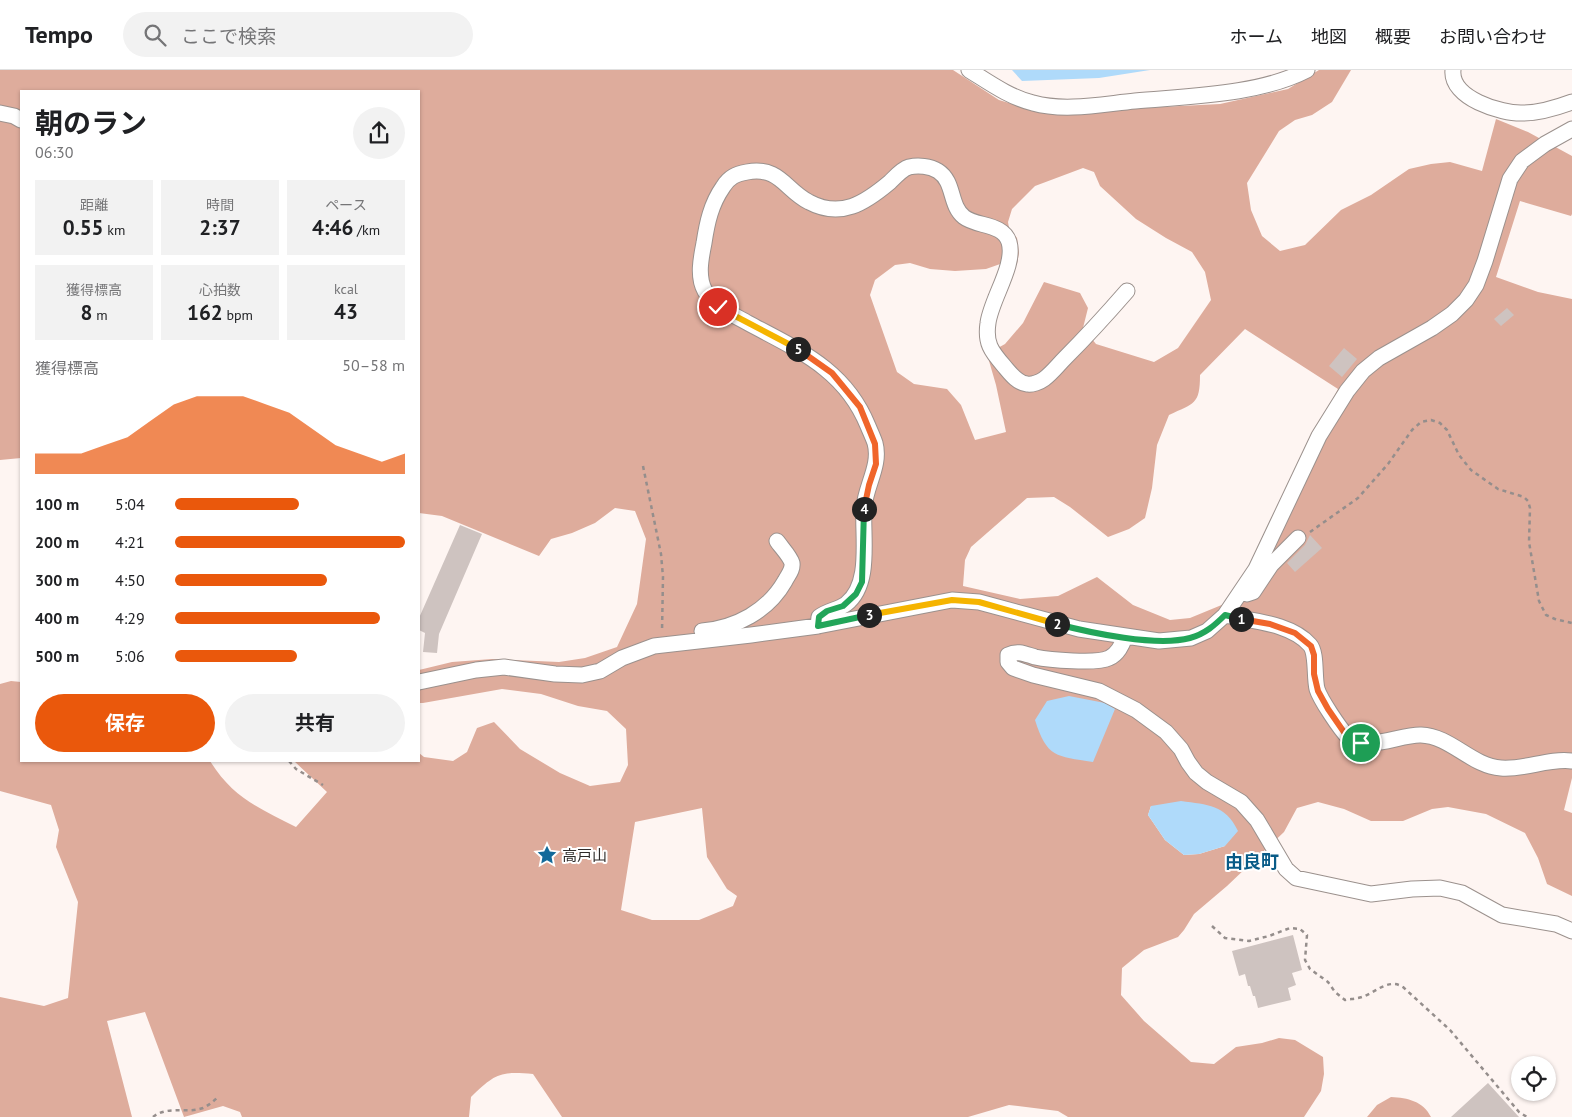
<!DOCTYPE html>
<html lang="ja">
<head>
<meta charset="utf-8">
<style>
  :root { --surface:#fff; --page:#f2f2f2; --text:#202124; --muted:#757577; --line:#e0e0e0; --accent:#ea580c }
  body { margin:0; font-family:"PT Sans","Noto Sans JP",sans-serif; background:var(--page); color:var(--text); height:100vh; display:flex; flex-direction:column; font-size:19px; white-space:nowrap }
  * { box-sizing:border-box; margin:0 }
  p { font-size:16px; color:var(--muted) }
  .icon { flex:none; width:28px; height:28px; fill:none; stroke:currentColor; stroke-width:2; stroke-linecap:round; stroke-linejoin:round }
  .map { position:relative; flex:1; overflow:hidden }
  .side { position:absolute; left:20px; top:20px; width:400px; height:672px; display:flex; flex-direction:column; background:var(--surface); border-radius:0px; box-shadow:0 1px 4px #0004 }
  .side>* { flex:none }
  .tools { position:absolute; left:1511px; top:986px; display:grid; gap:10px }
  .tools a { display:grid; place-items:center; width:45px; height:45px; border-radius:50%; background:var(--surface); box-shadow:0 1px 4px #0004; font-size:25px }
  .pin { position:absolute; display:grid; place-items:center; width:42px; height:42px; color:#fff; margin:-21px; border:2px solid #fff; border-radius:50%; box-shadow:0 1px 5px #0007 }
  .km { position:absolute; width:25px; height:25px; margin:-12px; border-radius:50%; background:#222; color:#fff; font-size:14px; line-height:25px; text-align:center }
  .round { display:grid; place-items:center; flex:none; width:52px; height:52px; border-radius:26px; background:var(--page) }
  .headline { display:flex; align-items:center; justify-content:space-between; height:85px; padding:0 15px }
  h1 { font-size:28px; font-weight:700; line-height:38px }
  .stats { display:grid; grid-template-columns:repeat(3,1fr); gap:8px; height:85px; padding:5px 15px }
  .stats div { display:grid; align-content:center; border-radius:0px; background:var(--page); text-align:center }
  .stats b { font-size:21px; font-weight:700 }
  .stats small { font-size:14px; font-weight:400 }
  .stats p { font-size:14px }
  .chart { height:140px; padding:10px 15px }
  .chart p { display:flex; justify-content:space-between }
  .chart svg { width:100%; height:90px; margin-top:5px; fill:var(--accent); opacity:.7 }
  .cta { display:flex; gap:10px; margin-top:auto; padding:10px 15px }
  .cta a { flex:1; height:58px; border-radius:30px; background:var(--accent); color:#fff; font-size:20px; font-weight:700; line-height:58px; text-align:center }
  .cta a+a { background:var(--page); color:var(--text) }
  ul { padding:0 15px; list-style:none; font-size:16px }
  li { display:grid; grid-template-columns:80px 60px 1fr; align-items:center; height:38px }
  li i { height:12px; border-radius:6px; background:var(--accent) }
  header { display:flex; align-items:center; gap:30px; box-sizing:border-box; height:70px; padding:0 25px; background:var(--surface); border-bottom:1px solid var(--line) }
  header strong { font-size:24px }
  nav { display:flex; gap:28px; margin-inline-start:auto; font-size:18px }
  .search { width:350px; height:45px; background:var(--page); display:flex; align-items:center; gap:12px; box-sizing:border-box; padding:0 18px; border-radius:28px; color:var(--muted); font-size:19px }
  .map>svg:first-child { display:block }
  .forest { fill:#deac9c; fill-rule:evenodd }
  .water { fill:#afdafa }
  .building { fill:#cec3c0 }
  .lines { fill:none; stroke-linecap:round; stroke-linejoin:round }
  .street-casing { stroke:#9b918d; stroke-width:17 }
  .path { stroke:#958e8c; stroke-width:2.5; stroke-dasharray:4 4; stroke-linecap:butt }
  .street { stroke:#fff; stroke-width:15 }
  .split-1-casing { stroke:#fff; stroke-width:10 }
  .split-2-casing { stroke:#fff; stroke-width:10 }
  .split-3-casing { stroke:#fff; stroke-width:10 }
  .split-4-casing { stroke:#fff; stroke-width:10 }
  .split-5-casing { stroke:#fff; stroke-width:10 }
  .split-6-casing { stroke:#fff; stroke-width:10 }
  .split-1 { stroke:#f0652b; stroke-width:6 }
  .split-2 { stroke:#22a559; stroke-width:6 }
  .split-3 { stroke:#f5b400; stroke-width:6 }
  .split-4 { stroke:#22a559; stroke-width:6 }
  .split-5 { stroke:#f0652b; stroke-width:6 }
  .split-6 { stroke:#f5b400; stroke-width:6 }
  .labels { text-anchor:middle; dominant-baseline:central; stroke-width:4; stroke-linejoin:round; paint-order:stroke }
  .poi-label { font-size:15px; fill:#2f2b29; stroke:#fff; text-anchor:start }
  .quarter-label { font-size:18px; font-weight:bold; fill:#095b87; stroke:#fff }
</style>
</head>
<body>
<header>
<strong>Tempo</strong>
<div class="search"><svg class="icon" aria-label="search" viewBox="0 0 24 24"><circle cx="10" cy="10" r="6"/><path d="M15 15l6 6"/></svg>ここで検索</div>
<nav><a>ホーム</a><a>地図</a><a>概要</a><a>お問い合わせ</a></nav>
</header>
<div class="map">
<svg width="1572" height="1047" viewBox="0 0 1572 1047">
  <rect width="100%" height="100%" fill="#fef5f2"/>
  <path class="forest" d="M0,0H953L999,30L1039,42L1102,40L1220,34L1288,19L1319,0H1351L1332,32L1312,45L1295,50L1279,61L1247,113L1251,140L1262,166L1280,181L1305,175L1341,140L1371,125L1409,99L1431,94L1450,92L1482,101L1496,49L1528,62L1572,86V144L1571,146L1520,131L1496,207L1538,222L1572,229V708L1564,740L1572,743V826L1547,814L1538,788L1525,763L1486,744L1448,737L1432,739L1403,751H1371L1344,739L1318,732L1297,738L1284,762L1227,816L1194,844L1184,860L1178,867L1144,880L1122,898L1121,925L1144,951L1191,992L1214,994L1236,977L1262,973L1279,968L1295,970L1323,987L1324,1004L1321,1021L1304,1047H1068L1058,1041L1009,1035L968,1047H562L533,1004C499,1001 495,1004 471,1027L469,1047H242L240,1042L223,1036L184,1047L145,942L107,951L132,1047H0V927L44,936L68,928L78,832L56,777L59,760L51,735L0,721V614L11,611L21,612V691H210C233,728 259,738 296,757L327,722L294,691H419V683L424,687L453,691L467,682L477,658L494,652L520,679L560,703L590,716L620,712L628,695L626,659L607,641L578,636L541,624L502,619L423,633H419V600L452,592L492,589L559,592L585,588L617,577L637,534L646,469L635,441L615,438L595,453L572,463L551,469L539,486L442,446L419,443V21H21V388L0,390ZM1083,98L1094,102L1100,116L1136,149L1166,168L1192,182L1205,202L1211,230L1178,278L1154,292L1096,274L1083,258L1088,238L1080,223L1044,212L1023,253L1005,274L987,284L996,315L1006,362L975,370L961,335L947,319L914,314L897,302L870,225L875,210L895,195L910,193L930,199L955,201L986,199L1003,193L1017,194L1019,183L1017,168L1009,158L1008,152L1012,139L1035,116ZM1245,259L1338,319L1252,493L1224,534L1190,548L1170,550L1133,535L1097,507L1058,526L1020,529L963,516L965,490L971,477L1027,428L1054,427L1070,437L1108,467L1129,459L1145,448L1152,418L1157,375L1169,345C1194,333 1200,335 1200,305ZM1151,736L1225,776L1199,784L1184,785L1165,770L1148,745ZM702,738L707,787L727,819L737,826L733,836L699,850H652L621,840L635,752Z
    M1391,1027C1408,1028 1423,1031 1431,1047H1367L1377,1035Z"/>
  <path class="water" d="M1012,0H1150L1099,8L1022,11Z
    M1069,626L1105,633L1115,639L1093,692C1056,686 1047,688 1035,650L1047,631Z
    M1181,731C1208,735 1225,734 1238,761L1225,776L1199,784L1184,785L1165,770L1148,745L1151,736Z"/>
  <path class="building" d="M1507,238L1514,245L1501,256L1494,249Z
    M1344,278L1357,289L1342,307L1329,296Z
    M460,455L482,464L439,564L437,583L423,582L425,563L419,560V548Z
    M1310,465L1322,478L1295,502L1287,493L1305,475Z
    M1293,865L1302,900L1292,903L1296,915L1288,918L1291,930L1258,938L1255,926H1253L1250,916H1248L1245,904L1239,906L1232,881Z
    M1488,1013L1519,1047H1451Z"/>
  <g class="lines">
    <defs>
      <path id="street" d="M969,0C990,13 1009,27 1033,33C1065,42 1103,34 1135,31C1189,26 1259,25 1307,0
        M1453,0C1450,28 1501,44 1523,43C1540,43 1556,38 1572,32
        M0,43L14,46L21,50
        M1241,522L1247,524L1253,522L1271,495L1298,468
        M1225,545C1251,551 1291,553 1310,575C1317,583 1314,607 1317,619C1320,629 1340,659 1348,667C1365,683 1401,664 1421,665C1451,666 1471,696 1501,698C1525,700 1548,688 1572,691
        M818,556L819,547C828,540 838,540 846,534C872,514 862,467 864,437C866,415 881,395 875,373C873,367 870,361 868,356C845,299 798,280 748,253C732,244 714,237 705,221C697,207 701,188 704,173C707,153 711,134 723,117C729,107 736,104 747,102C780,96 785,120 809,132C841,149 865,133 890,112C895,107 902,99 909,97C918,95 930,96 938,101C955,112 949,135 964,147C977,157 1003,153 1009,172C1016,195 991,229 988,253C985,273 991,281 1004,296C1010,303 1017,313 1027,314C1032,315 1040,312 1044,309C1052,303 1058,295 1065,288C1087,266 1107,244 1127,221
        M702,561C736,558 768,541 785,511C788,505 793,500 792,493C790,486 781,477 777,471
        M1125,567C1122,575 1118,584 1109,588C1097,594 1049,590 1035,587C1025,584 1018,580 1008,585V592L1013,598L1033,605L1099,621L1136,640L1166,662L1181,679L1188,692L1196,703L1207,712L1241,732L1257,750L1286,799L1296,808L1371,824L1412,819L1440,818L1462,823L1502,845L1556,854L1572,861
        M419,612L476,600L504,597L555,604L582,605L600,601L622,588L654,576L751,565L818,556L952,530L979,532L1079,559L1159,571L1191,568L1207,561L1225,545L1256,499L1319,366L1347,321L1363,301L1379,288L1432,258L1452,244L1466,230L1476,215L1485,191L1510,109L1522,91L1545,74L1572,59"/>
    </defs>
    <use href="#street" class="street-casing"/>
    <path class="path" d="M643,396L661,484L663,507L662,562
      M1310,462L1358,428L1388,394L1412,360L1421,352L1431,350L1440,353L1447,360L1459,385L1471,400L1498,419L1524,427L1528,431L1530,438L1529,472L1539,531L1546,545L1555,549L1572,553
      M289,691L296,699L323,715
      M1212,856L1225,868L1249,871L1269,866L1290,858L1300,859L1307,865L1305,890L1310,899L1328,912L1335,922L1345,930C1349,929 1354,929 1358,928C1374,925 1387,907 1403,917L1450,960L1519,1042L1527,1047
      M153,1047C168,1035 187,1044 203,1038C209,1035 214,1031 219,1026"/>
    <use href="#street" class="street"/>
  </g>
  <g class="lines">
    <defs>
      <path id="split-1" d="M1241,549L1270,554L1295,563L1311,576L1314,585V604L1318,621L1328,639L1348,668L1361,673"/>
      <path id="split-2" d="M1057,554C1091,563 1157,577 1190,568C1205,564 1215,555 1225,545L1241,549"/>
      <path id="split-3" d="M869,545L952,530L979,532L1057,554"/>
      <path id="split-4" d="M864,439L862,512L856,524L843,536L827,541L819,547L818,556L869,545"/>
      <path id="split-5" d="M798,279L832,303L860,337L875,374L876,394L869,415L864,439"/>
      <path id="split-6" d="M718,237L798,279"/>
    </defs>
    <use href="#split-1" class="split-1-casing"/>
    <use href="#split-2" class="split-2-casing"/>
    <use href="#split-3" class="split-3-casing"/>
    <use href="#split-4" class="split-4-casing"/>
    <use href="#split-5" class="split-5-casing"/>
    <use href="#split-6" class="split-6-casing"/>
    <use href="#split-1" class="split-1"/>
    <use href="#split-2" class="split-2"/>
    <use href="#split-3" class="split-3"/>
    <use href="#split-4" class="split-4"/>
    <use href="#split-5" class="split-5"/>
    <use href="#split-6" class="split-6"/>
  </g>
  <defs>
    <symbol id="sight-bare" viewBox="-9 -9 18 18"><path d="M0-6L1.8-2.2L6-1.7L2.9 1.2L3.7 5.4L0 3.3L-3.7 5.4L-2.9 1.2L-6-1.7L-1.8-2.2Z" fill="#136a9a" stroke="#fff" stroke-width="2.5" paint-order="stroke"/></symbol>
  </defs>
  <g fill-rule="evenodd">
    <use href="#sight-bare" x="533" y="771" width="28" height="28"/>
  </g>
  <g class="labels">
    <g class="poi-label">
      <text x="562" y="785">高戸山</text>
    </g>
    <g class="quarter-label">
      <text x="1252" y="791">由良町</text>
    </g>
  </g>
</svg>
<div class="tools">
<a><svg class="icon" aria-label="locate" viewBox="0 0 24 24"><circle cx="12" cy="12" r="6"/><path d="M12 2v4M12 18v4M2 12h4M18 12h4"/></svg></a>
</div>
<div class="pin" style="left:1361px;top:673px;background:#1e9e55"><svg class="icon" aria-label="arrive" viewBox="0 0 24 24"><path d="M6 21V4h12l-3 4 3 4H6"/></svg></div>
<div class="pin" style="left:718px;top:237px;background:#d93025"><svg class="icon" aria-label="check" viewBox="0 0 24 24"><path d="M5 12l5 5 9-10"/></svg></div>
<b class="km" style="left:1241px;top:549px">1</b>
<b class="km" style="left:1057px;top:554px">2</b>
<b class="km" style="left:869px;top:545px">3</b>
<b class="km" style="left:864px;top:439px">4</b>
<b class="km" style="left:798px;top:279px">5</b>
<section class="side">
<div class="headline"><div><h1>朝のラン</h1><p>06:30</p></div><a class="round"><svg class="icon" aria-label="share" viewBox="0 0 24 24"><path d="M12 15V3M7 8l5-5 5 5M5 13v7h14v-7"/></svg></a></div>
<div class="stats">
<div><p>距離</p><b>0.55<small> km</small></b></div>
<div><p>時間</p><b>2:37</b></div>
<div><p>ペース</p><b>4:46<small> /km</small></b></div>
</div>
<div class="stats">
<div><p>獲得標高</p><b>8<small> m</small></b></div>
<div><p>心拍数</p><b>162<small> bpm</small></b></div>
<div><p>kcal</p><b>43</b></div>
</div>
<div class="chart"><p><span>獲得標高</span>50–58 m</p>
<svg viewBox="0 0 160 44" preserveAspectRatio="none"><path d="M0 44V34L10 34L20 34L30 30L40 26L50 18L60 10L70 6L80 6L90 6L100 10L110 14L120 22L130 30L140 34L150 38L160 34V44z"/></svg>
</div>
<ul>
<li><b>100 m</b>5:04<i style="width:54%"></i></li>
<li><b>200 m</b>4:21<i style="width:100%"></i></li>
<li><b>300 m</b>4:50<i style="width:66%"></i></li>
<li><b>400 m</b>4:29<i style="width:89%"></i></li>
<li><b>500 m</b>5:06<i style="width:53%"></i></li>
</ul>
<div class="cta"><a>保存</a><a>共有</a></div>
</section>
</div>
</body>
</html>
